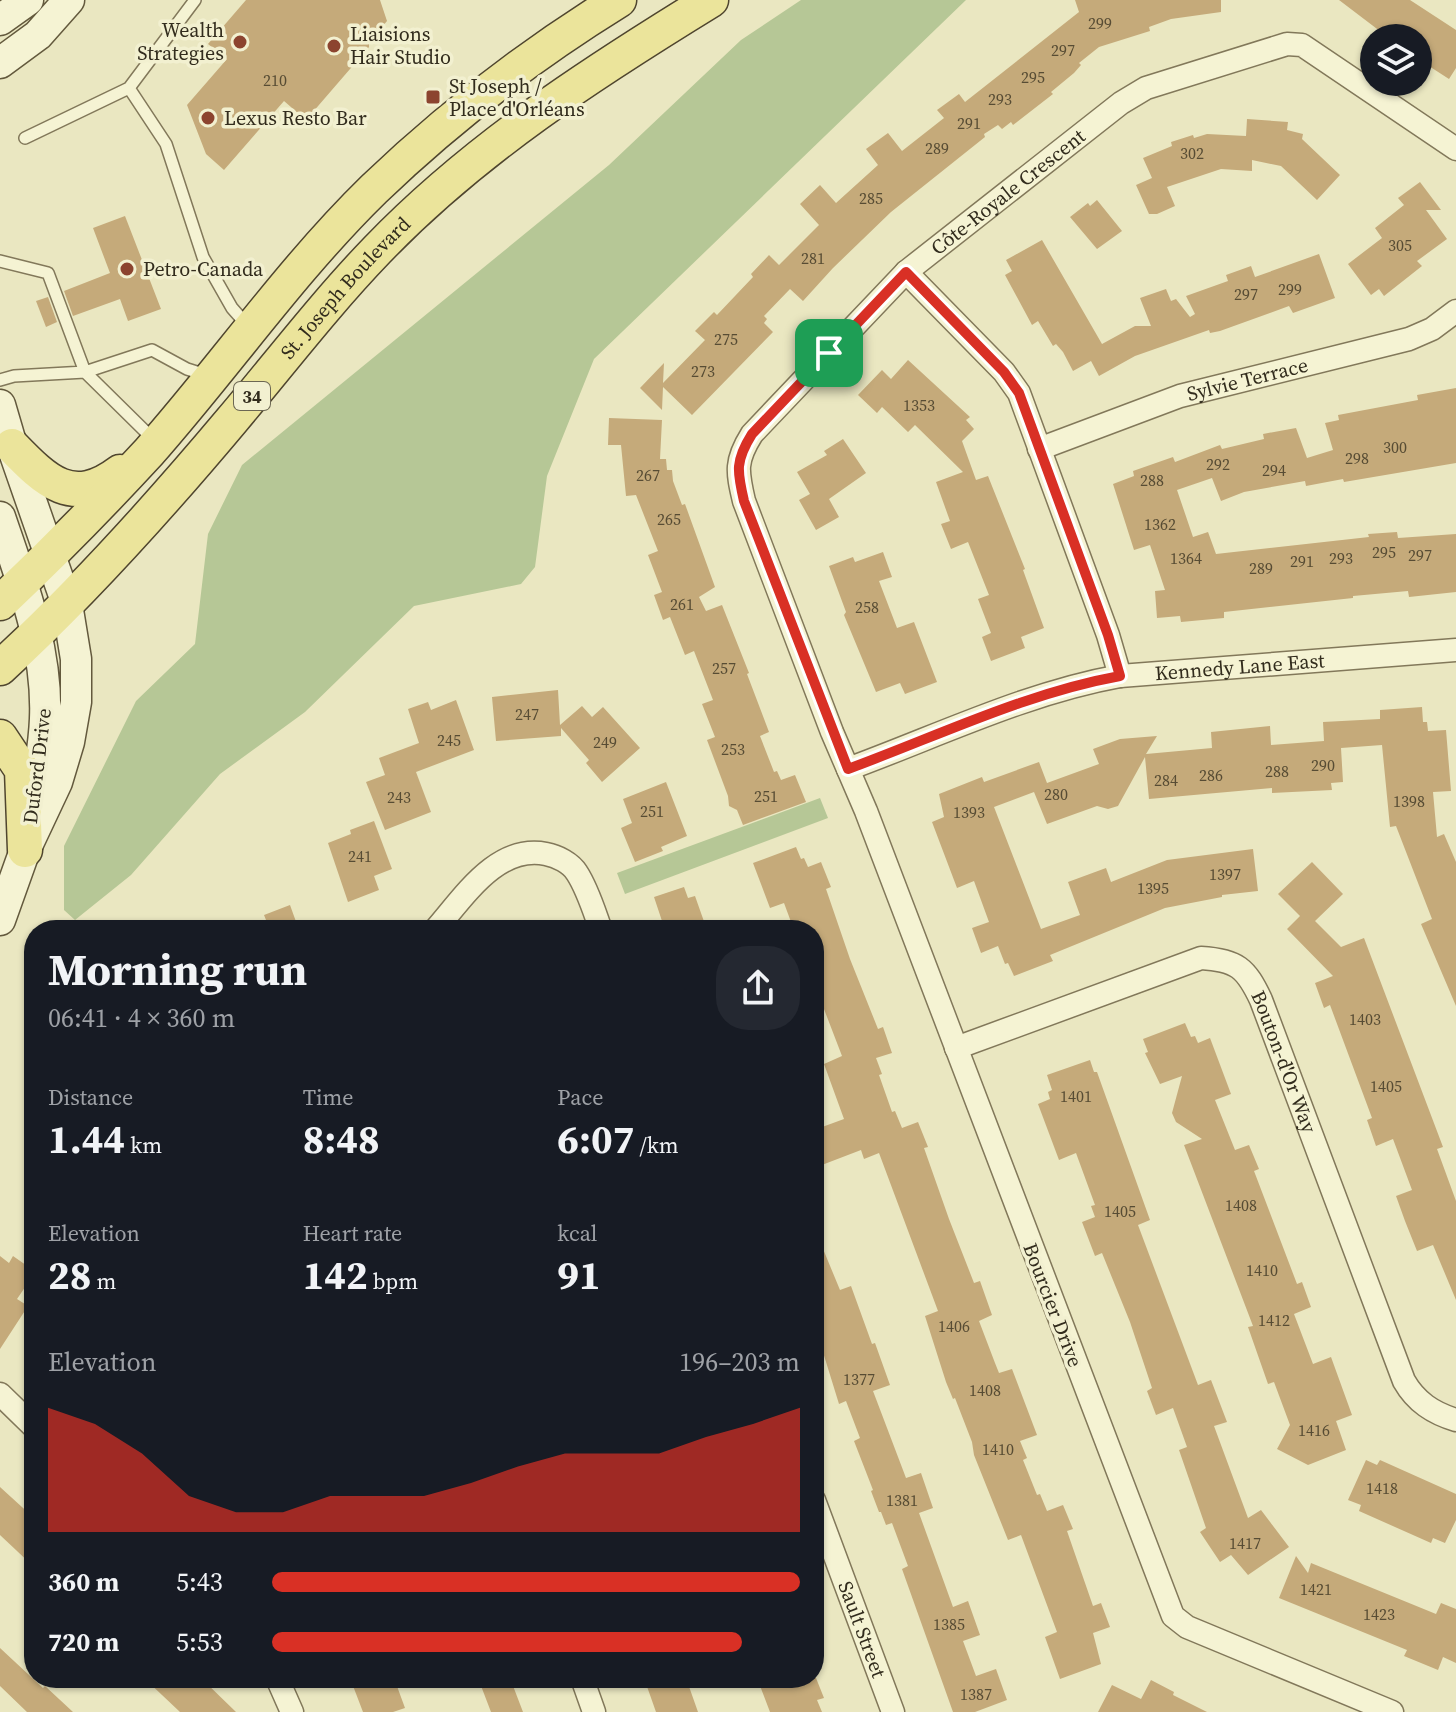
<!DOCTYPE html>
<html lang="en">
<head>
<meta charset="utf-8">
<style>
  :root { --surface:#171b24; --page:#242831; --text:#f1f3f6; --muted:#9ea1a6; --accent:#d93025 }
  body { margin:0; font-family:"Source Serif 4",serif; background:var(--page); color:var(--text); height:100vh; display:flex; flex-direction:column; font-size:30px; white-space:nowrap }
  * { box-sizing:border-box; margin:0 }
  p { font-size:26px; color:var(--muted) }
  .icon { flex:none; width:44px; height:44px; fill:none; stroke:currentColor; stroke-width:2; stroke-linecap:round; stroke-linejoin:round }
  .map { position:relative; flex:1; overflow:hidden }
  .sheet { position:absolute; left:24px; top:920px; width:800px; height:768px; display:flex; flex-direction:column; background:var(--surface); border-radius:32px; box-shadow:0 2px 6px #0004 }
  .sheet>* { flex:none }
  .tools { position:absolute; left:1360px; top:24px; display:grid; gap:16px }
  .tools a { display:grid; place-items:center; width:72px; height:72px; border-radius:50%; background:var(--surface); box-shadow:0 2px 6px #0004; font-size:40px }
  .pin { position:absolute; display:grid; place-items:center; width:68px; height:68px; color:#fff; margin:-34px; border-radius:16px; box-shadow:0 4px 12px #0006 }
  .round { display:grid; place-items:center; flex:none; width:84px; height:84px; border-radius:32px; background:var(--page) }
  .overview { display:flex; align-items:center; justify-content:space-between; height:136px; padding:0 24px }
  h1 { font-size:44px; font-weight:700; line-height:60px }
  .stats { display:grid; grid-template-columns:repeat(3,1fr); gap:12px; height:136px; padding:8px 24px }
  .stats div { display:grid; align-content:center }
  .stats b { font-size:40px; font-weight:700 }
  .stats small { font-size:22px; font-weight:400 }
  .stats p { font-size:22px }
  .chart { height:224px; padding:16px 24px }
  .chart p { display:flex; justify-content:space-between }
  .chart svg { width:100%; height:144px; margin-top:8px; fill:var(--accent); opacity:.7 }
  ul { padding:0 24px; list-style:none; font-size:26px }
  li { display:grid; grid-template-columns:128px 96px 1fr; align-items:center; height:60px }
  li i { height:20px; border-radius:10px; background:var(--accent) }
  .map>svg:first-child { display:block }
  .green { fill:#b6c796 }
  .building { fill:#c5aa7a }
  .lines { fill:none; stroke-linecap:round; stroke-linejoin:round }
  .lane-casing { stroke:#82785a; stroke-width:14 }
  .street-casing { stroke:#82785a; stroke-width:25 }
  .secondary-casing { stroke:#63593d; stroke-width:33 }
  .primary-casing { stroke:#4f452e; stroke-width:37 }
  .lane { stroke:#f5f3d3; stroke-width:11 }
  .street { stroke:#f5f3d3; stroke-width:22 }
  .secondary { stroke:#f5f3d3; stroke-width:30 }
  .primary { stroke:#ebe49b; stroke-width:34 }
  .route-casing { stroke:#fff; stroke-width:16 }
  .route { stroke:#d93025; stroke-width:10 }
  .poi-dot { fill:#8c442f; stroke:#f2f0d0; stroke-width:3 }
  .labels { text-anchor:middle; dominant-baseline:central; stroke-width:7; stroke-linejoin:round; paint-order:stroke }
  .number-label { font-size:16px; fill:#574c34 }
  .shield { fill:#f2f0d0; stroke:#6c6753; stroke-width:2 }
  .shield-label { font-size:18px; font-weight:bold; fill:#322c1d }
  .poi-label { font-size:20px; fill:#322c1d; stroke:#f2f0d0; text-anchor:start }
  .street-label { font-size:20px; fill:#322c1d; stroke:#f2f0d0 }
</style>
</head>
<body>
<div class="map">
<svg width="1456" height="1712" viewBox="0 0 1456 1712">
  <rect width="100%" height="100%" fill="#eae7c1"/>
  <path class="green" d="M801,0H966L594,359L547,476L535,567L521,584L414,606L305,712L220,774L131,875L75,920L64,910V846L136,701L195,644L208,534L242,465L609,165L741,40Z
    M820,798L828,818L625,894L617,873Z"/>
  <path class="building" d="M246,0H380L387,21L369,42V47L306,120L284,101L224,170L206,154L187,105L227,59L208,44Z
    M1075,0H1221V12L1171,19L1149,27L1150,31L1099,47L1079,63L1081,65L1074,73L1051,92L1053,94L1013,125L1011,122L1002,129L998,125L984,134L985,137L891,212L833,268L803,301L790,289L764,316L767,319L764,323L773,332L692,415L663,387L662,410L640,388L664,363L663,383L705,340L695,331L714,312L717,315L753,277L751,274L769,255L779,265L819,225L800,204L820,185L836,203L878,165L866,149L888,133L902,151L944,118L937,110L959,94L965,102L1079,12Z
    M1339,0H1410L1456,30V68L1449,79L1418,59V38H1389Z
    M1247,119L1288,122L1287,130L1303,134L1302,139L1340,175L1317,200L1281,166L1252,160V171L1221,169L1167,187L1175,206L1157,214H1149L1136,185L1152,178L1143,158L1172,146L1171,142L1193,135L1194,138L1207,134L1246,136Z
    M1420,182L1441,210H1426L1447,239L1417,261L1422,266L1384,296L1379,289L1371,295L1348,264L1382,238L1375,228L1404,205L1398,198Z
    M1097,200L1122,231L1097,249L1070,217L1088,203L1090,206Z
    M125,216L161,309L128,321L120,299L73,316L64,291L110,273L93,228Z
    M1042,240L1102,344L1135,326H1151L1140,298L1166,289L1171,301L1176,299L1190,317L1195,314L1186,296L1228,281L1226,275L1251,266L1255,277L1319,254L1335,298L1293,313L1289,306L1220,331L1210,333L1209,330L1135,356L1099,376L1091,361L1073,371L1063,352L1056,344L1053,346L1038,321L1032,325L1005,275L1012,271L1006,260Z
    M48,297L57,322L46,327L36,301Z
    M908,360L970,417L966,420L974,429L962,441L976,480L988,476L1025,569L1023,570L1044,628L1021,637L1025,648L991,661L982,637L991,633L978,599L989,595L968,542L951,549L941,524L950,521L936,482L963,472L915,425L908,432L882,407L877,413L858,395L882,370L891,379Z
    M1456,388V463L1344,482L1343,479L1306,486L1305,481L1244,492L1221,501L1212,478L1177,490L1193,537L1208,532L1216,554L1369,537L1368,534L1397,532L1398,538L1456,534V592L1409,597L1408,591L1353,596V598L1224,612V618L1181,622L1180,616L1157,618L1155,591L1165,590L1150,545L1134,550L1113,484L1134,476L1133,471L1173,457L1175,462L1220,445L1222,449L1264,439L1263,434L1296,428L1307,458L1333,450L1325,423L1339,420L1338,415L1418,400L1417,395Z
    M609,418L662,420L660,459H666L667,470H672L673,481L682,505L685,504L715,587L699,597L706,611L722,605L749,673L747,674L769,732L760,736L774,772L777,771L781,780L795,775L806,802L743,825L737,810L729,806L728,796L707,740L715,737L702,704L713,700L694,651L685,655L670,617L663,620L654,595L662,592L648,555L658,551L636,495L626,496L621,445H608Z
    M843,439L866,473L829,499L839,517L816,530L799,500L810,494L797,472L827,455L824,451Z
    M883,552L892,577L879,581L897,628L914,622L937,682L905,694L900,683L876,692L844,615L846,612L829,566L853,557L855,562Z
    M558,690L560,725L582,706L592,717L603,707L640,748L602,782L586,763L589,760L561,728V736L496,741L492,697Z
    M456,700L474,750L416,772L431,812L385,830L366,782L385,775L379,758L419,743L408,709L428,702L431,710Z
    M1422,707L1423,722H1427L1428,731L1446,730L1451,791L1433,792L1437,837L1444,834L1456,862V1006L1421,924L1432,919L1396,826L1390,827L1382,745L1341,748L1343,782L1331,783L1332,790L1272,793V788L1149,799L1145,757L1118,806L1108,809L1097,806L1047,824L1034,792L994,807L1041,929L1080,915L1068,882L1106,868L1111,882L1167,860L1253,849L1258,891L1222,895V897L1165,908L1050,955L1053,961L1014,976L1008,963L1005,964L998,946L981,953L972,928L989,922L974,881L957,888L932,822L944,817L939,794L982,777L984,782L1039,762L1047,783L1099,764L1093,749L1120,739L1157,736L1146,754L1212,748L1211,732L1270,726L1271,745L1324,741L1323,722L1380,719V710Z
    M666,782L687,836L661,847L663,851L635,862L621,828L632,823L623,799Z
    M374,821L392,869L374,876L379,890L348,902L328,843L351,834L350,830Z
    M796,847L801,859L804,858L808,867L821,862L831,887L826,889L850,959L878,1029L883,1027L892,1053L876,1058L882,1074L879,1075L892,1112L895,1111L902,1128L918,1122L928,1147L924,1148L949,1219L974,1283L980,1281L992,1315L979,1321L995,1363L999,1373L1012,1369L1037,1435L1020,1441L1027,1458L1023,1460L1037,1495L1040,1494L1047,1511L1063,1505L1073,1529L1067,1531L1093,1606L1101,1603L1110,1627L1093,1633L1101,1664L1060,1679L1045,1637L1057,1632L1021,1535L1008,1540L974,1455L972,1442L955,1398L953,1399L946,1382L925,1316L938,1311L879,1153L864,1159L861,1150L814,1168V1130L844,1119L824,1064L842,1056L814,983V930H794L784,903L770,908L753,863Z
    M1312,862L1343,894L1315,921L1341,947L1364,938L1443,1147L1437,1149L1456,1201V1300L1433,1245L1417,1251L1405,1221L1396,1196L1412,1190L1393,1139L1376,1146L1367,1120L1372,1118L1330,1005L1324,1008L1315,983L1333,976L1287,929L1300,916L1278,894Z
    M684,887L688,898L695,896L707,930H665L654,897Z
    M290,905L299,930H270L264,915Z
    M1185,1023L1191,1037L1195,1036L1198,1043L1210,1038L1231,1094L1215,1100L1235,1150L1249,1145L1259,1169L1254,1171L1270,1213L1297,1284L1302,1282L1311,1307L1294,1314L1313,1364L1331,1357L1352,1415L1336,1421L1346,1450L1308,1465L1277,1449L1290,1425L1274,1382L1268,1384L1248,1327L1253,1326L1184,1145L1202,1139L1176,1122L1172,1113L1182,1076L1160,1084L1145,1053L1148,1052L1143,1039Z
    M1090,1060L1094,1072H1097L1150,1220L1138,1225L1198,1385L1211,1380L1227,1422L1214,1426L1248,1518L1261,1510L1289,1547L1248,1575L1231,1555L1220,1562L1200,1532L1206,1528L1179,1450L1187,1447L1173,1408L1156,1415L1147,1391L1152,1388L1130,1322L1102,1253L1095,1256L1082,1222L1095,1217L1091,1206L1095,1205L1076,1153L1059,1160L1038,1104L1050,1099L1048,1092L1052,1090L1047,1075Z
    M816,1232L840,1290L851,1286L872,1344L875,1343L890,1385L873,1391L906,1478L921,1473L933,1508L919,1513L953,1607L968,1601L980,1635L963,1641L976,1676L996,1669L1007,1700L975,1712H953L902,1569L908,1566L892,1523L886,1525L881,1512H879L871,1491L873,1490L854,1441L860,1438L846,1401L839,1404L818,1336L814,1337Z
    M0,1256L9,1263L13,1256L33,1270L29,1275L32,1277L17,1299L28,1306L0,1349Z
    M1366,1460L1377,1465L1380,1460L1456,1494V1520L1445,1543L1433,1538L1431,1543L1359,1511L1361,1505L1348,1500Z
    M0,1487L34,1518V1567L0,1535Z
    M1296,1556L1308,1573L1311,1563L1436,1614L1441,1603L1456,1609V1663L1443,1657L1438,1670L1404,1656L1407,1650L1279,1598Z
    M0,1648L43,1688L45,1686L73,1712H27L0,1686Z
    M144,1678H201L236,1712H180Z
    M350,1678H394L405,1708L393,1712H363Z
    M478,1678H510L523,1712H491Z
    M644,1678H686L698,1712H656Z
    M757,1678H816L824,1698L817,1700L822,1712H770Z
    M1151,1680L1174,1692L1173,1695L1207,1712H1098L1112,1685L1141,1699Z"/>
  <g class="lines">
    <defs>
      <path id="lane" d="M129,88L166,144L203,257L232,308L247,325
        M25,138L129,88L195,0
        M0,261L48,273L85,372L152,350L187,369L206,375
        M0,380L14,376L85,372L153,439"/>
      <g id="street">
        <path d="M906,272L1004,372L1019,393L1108,635L1120,676"/>
        <path id="s1" d="M1039,449L1180,396L1409,339L1432,329L1456,311"/>
        <path id="s2" d="M848,769C938,736 1026,693 1120,676L1456,650"/>
        <path d="M435,930C464,897 497,844 546,854C557,856 571,863 577,873C588,890 594,911 601,930"/>
        <path id="s3" d="M956,1048L1201,958C1237,960 1246,968 1261,1000L1404,1381C1416,1402 1433,1413 1456,1420"/>
        <path d="M0,1394L34,1427"/>
        <path id="s4" d="M814,1500L893,1712"/>
        <path d="M277,1678L292,1712"/>
        <path d="M582,1678L594,1712"/>
        <path id="s5" d="M1392,1712L1187,1627L1173,1616L866,811L832,732L744,501C737,471 735,461 752,434L906,272L1121,103L1146,88L1287,44L1302,45L1456,149"/>
      </g>
      <path id="secondary" d="M0,20L28,0
        M0,63L38,35L69,0
        M0,405L12,446L67,604L76,659V702L69,742L57,782L25,850L0,920
        M0,517C22,582 48,649 45,719C44,748 38,777 33,805"/>
      <g id="primary">
        <path d="M12,446C46,481 72,508 120,472"/>
        <path d="M0,603C51,555 101,504 149,452C225,366 291,270 374,189C449,117 530,55 619,0"/>
        <path id="s6" d="M0,668C83,592 159,507 232,420C280,363 325,304 377,250C474,149 592,73 711,0"/>
        <path d="M0,737L22,770L25,850"/>
      </g>
    </defs>
    <use href="#lane" class="lane-casing"/>
    <use href="#street" class="street-casing"/>
    <use href="#secondary" class="secondary-casing"/>
    <use href="#primary" class="primary-casing"/>
    <use href="#lane" class="lane"/>
    <use href="#street" class="street"/>
    <use href="#secondary" class="secondary"/>
    <use href="#primary" class="primary"/>
  </g>
  <g class="lines">
    <defs>
      <path id="route" d="M906,272L1004,372L1019,393L1108,635L1120,676C1026,693 938,736 848,769L744,501C737,471 735,461 752,434Z"/>
    </defs>
    <use href="#route" class="route-casing"/>
    <use href="#route" class="route"/>
  </g>
  <g class="poi-dot">
    <circle cx="240" cy="42" r="8"/>
    <circle cx="334" cy="46" r="8"/>
    <rect x="425" y="89" width="16" height="16" rx="4"/>
    <circle cx="208" cy="118" r="8"/>
    <circle cx="127" cy="269" r="8"/>
  </g>
  <g class="labels">
    <g class="number-label">
      <text x="1100" y="23">299</text>
      <text x="1063" y="50">297</text>
      <text x="1033" y="77">295</text>
      <text x="275" y="80">210</text>
      <text x="1000" y="99">293</text>
      <text x="969" y="123">291</text>
      <text x="937" y="148">289</text>
      <text x="1192" y="153">302</text>
      <text x="871" y="198">285</text>
      <text x="1400" y="245">305</text>
      <text x="813" y="258">281</text>
      <text x="1290" y="289">299</text>
      <text x="1246" y="294">297</text>
      <text x="726" y="339">275</text>
      <text x="703" y="371">273</text>
      <text x="919" y="405">1353</text>
      <text x="1395" y="447">300</text>
      <text x="1357" y="458">298</text>
      <text x="1218" y="464">292</text>
      <text x="1274" y="470">294</text>
      <text x="648" y="475">267</text>
      <text x="1152" y="480">288</text>
      <text x="669" y="519">265</text>
      <text x="1160" y="524">1362</text>
      <text x="1384" y="552">295</text>
      <text x="1420" y="555">297</text>
      <text x="1186" y="558">1364</text>
      <text x="1341" y="558">293</text>
      <text x="1302" y="561">291</text>
      <text x="1261" y="568">289</text>
      <text x="682" y="604">261</text>
      <text x="867" y="607">258</text>
      <text x="724" y="668">257</text>
      <text x="527" y="714">247</text>
      <text x="449" y="740">245</text>
      <text x="605" y="742">249</text>
      <text x="733" y="749">253</text>
      <text x="1323" y="765">290</text>
      <text x="1277" y="771">288</text>
      <text x="1211" y="775">286</text>
      <text x="1166" y="780">284</text>
      <text x="1056" y="794">280</text>
      <text x="766" y="796">251</text>
      <text x="399" y="797">243</text>
      <text x="1409" y="801">1398</text>
      <text x="652" y="811">251</text>
      <text x="969" y="812">1393</text>
      <text x="360" y="856">241</text>
      <text x="1225" y="874">1397</text>
      <text x="1153" y="888">1395</text>
      <text x="1365" y="1019">1403</text>
      <text x="1386" y="1086">1405</text>
      <text x="1076" y="1096">1401</text>
      <text x="1241" y="1205">1408</text>
      <text x="1120" y="1211">1405</text>
      <text x="1262" y="1270">1410</text>
      <text x="1274" y="1320">1412</text>
      <text x="954" y="1326">1406</text>
      <text x="859" y="1379">1377</text>
      <text x="985" y="1390">1408</text>
      <text x="1314" y="1430">1416</text>
      <text x="998" y="1449">1410</text>
      <text x="1382" y="1488">1418</text>
      <text x="902" y="1500">1381</text>
      <text x="1245" y="1543">1417</text>
      <text x="1316" y="1589">1421</text>
      <text x="1379" y="1614">1423</text>
      <text x="949" y="1624">1385</text>
      <text x="976" y="1694">1387</text>
    </g>
    <rect class="shield" x="234" y="382" width="36" height="28" rx="6"/>
    <g class="shield-label">
      <text x="252" y="396">34</text>
    </g>
    <g class="poi-label">
      <text x="224" y="30" text-anchor="end">Wealth<tspan x="224" dy="23">Strategies</tspan></text>
      <text x="350" y="34">Liaisions<tspan x="350" dy="23">Hair Studio</tspan></text>
      <text x="449" y="86">St Joseph /<tspan x="449" dy="23">Place d'Orléans</tspan></text>
      <text x="224" y="118">Lexus Resto Bar</text>
      <text x="143" y="269">Petro-Canada</text>
    </g>
    <g class="street-label">
      <text stroke="none"><textPath href="#s5" startOffset="1858">Côte-Royale Crescent</textPath></text>
      <text stroke="none"><textPath href="#s6" startOffset="514">St. Joseph Boulevard</textPath></text>
      <text stroke="none"><textPath href="#s1" startOffset="220">Sylvie Terrace</textPath></text>
      <text stroke="none"><textPath href="#s2" startOffset="408">Kennedy Lane East</textPath></text>
      <text transform="translate(37 766) rotate(-83)">Duford Drive</text>
      <text stroke="none"><textPath href="#s3" startOffset="406">Bouton-d'Or Way</textPath></text>
      <text transform="translate(1053 1305) rotate(69)">Bourcier Drive</text>
      <text stroke="none"><textPath href="#s4" startOffset="138">Sault Street</textPath></text>
    </g>
  </g>
</svg>
<div class="tools">
<a><svg class="icon" aria-label="layers" viewBox="0 0 24 24"><path d="M12 4l9 5-9 5-9-5zM3 14l9 5 9-5"/></svg></a>
</div>
<div class="pin" style="left:829px;top:353px;background:#1e9e55"><svg class="icon" aria-label="arrive" viewBox="0 0 24 24"><path d="M6 21V4h12l-3 4 3 4H6"/></svg></div>
<section class="sheet">
<div class="overview"><div><h1>Morning run</h1><p>06:41 · 4 × 360 m</p></div><a class="round"><svg class="icon" aria-label="share" viewBox="0 0 24 24"><path d="M12 15V3M7 8l5-5 5 5M5 13v7h14v-7"/></svg></a></div>
<div class="stats">
<div><p>Distance</p><b>1.44<small> km</small></b></div>
<div><p>Time</p><b>8:48</b></div>
<div><p>Pace</p><b>6:07<small> /km</small></b></div>
</div>
<div class="stats">
<div><p>Elevation</p><b>28<small> m</small></b></div>
<div><p>Heart rate</p><b>142<small> bpm</small></b></div>
<div><p>kcal</p><b>91</b></div>
</div>
<div class="chart"><p><span>Elevation</span>196–203 m</p>
<svg viewBox="0 0 160 44" preserveAspectRatio="none"><path d="M0 44V6L10 11L20 20L30 33L40 38L50 38L60 33L70 33L80 33L90 29L100 24L110 20L120 20L130 20L140 15L150 11L160 6V44z"/></svg>
</div>
<ul>
<li><b>360 m</b>5:43<i style="width:100%"></i></li>
<li><b>720 m</b>5:53<i style="width:89%"></i></li>
</ul>
</section>
</div>
</body>
</html>
